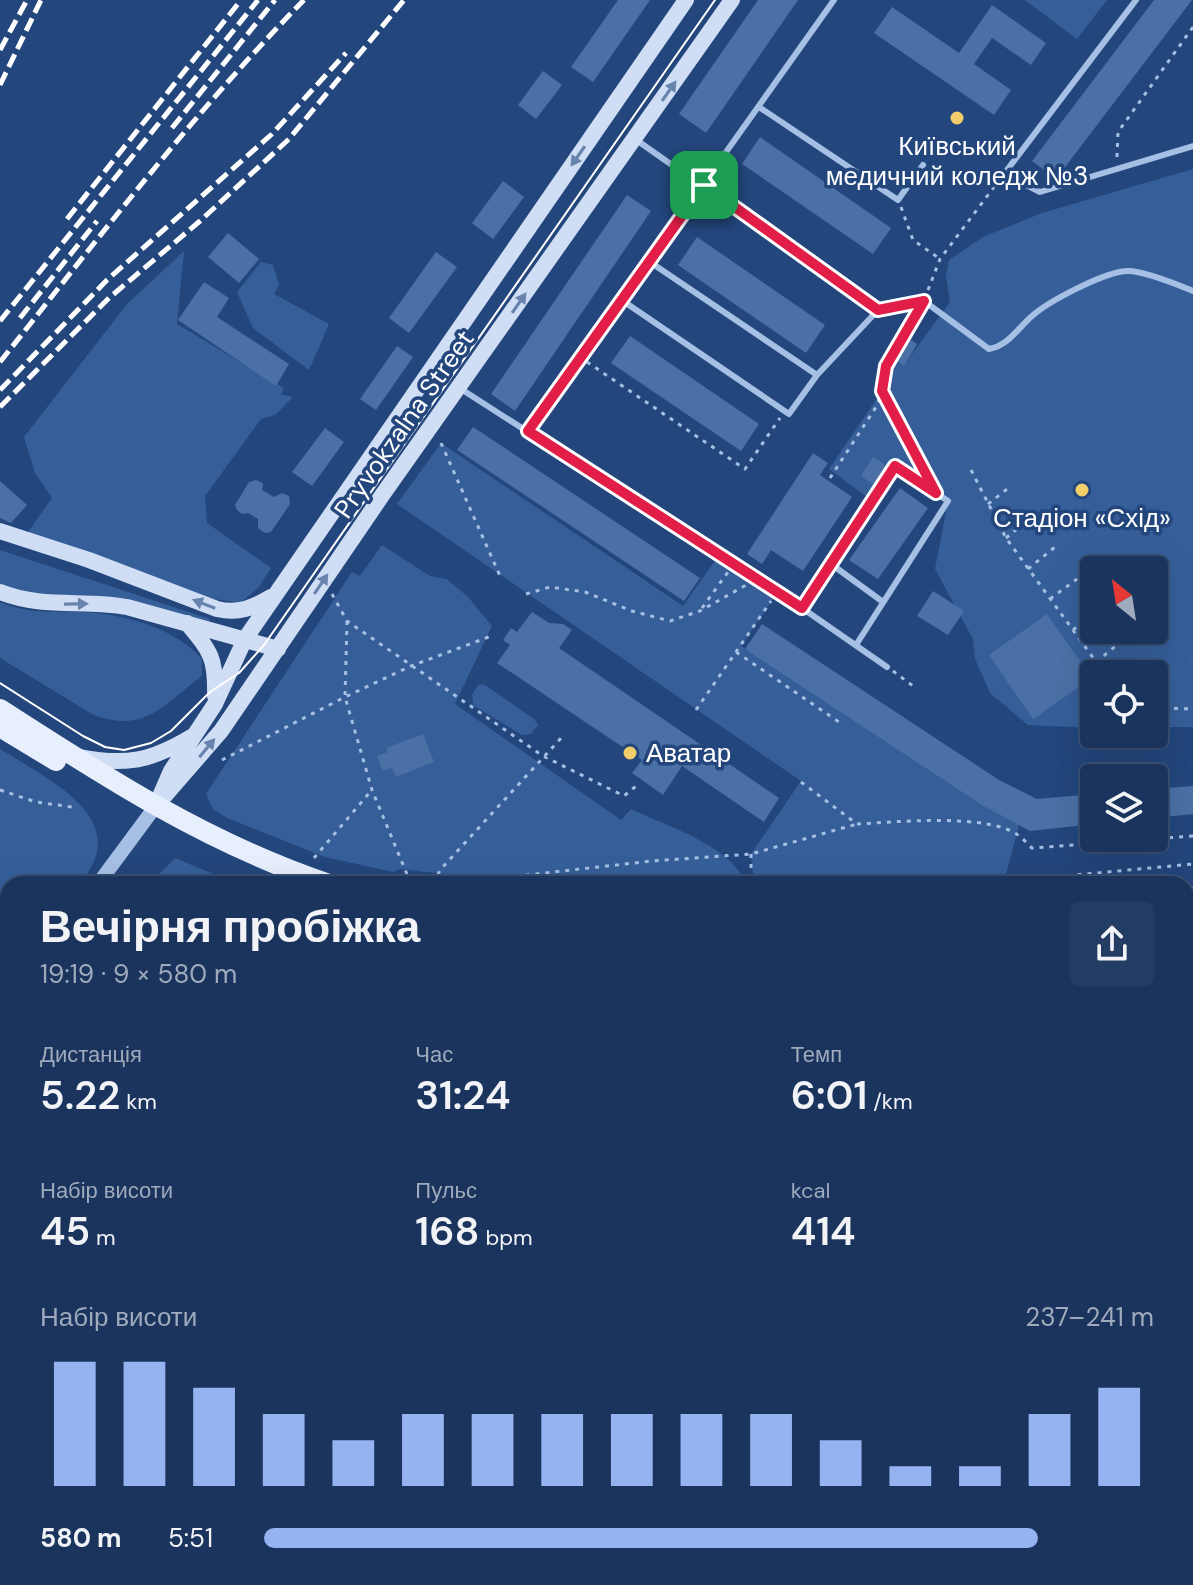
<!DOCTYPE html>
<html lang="uk">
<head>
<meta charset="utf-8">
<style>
  :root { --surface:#1a345d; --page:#233c63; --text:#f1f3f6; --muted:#9faabc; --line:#384f72; --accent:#95b2f1 }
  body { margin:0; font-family:"DM Sans",sans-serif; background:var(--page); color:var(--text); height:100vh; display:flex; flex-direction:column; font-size:30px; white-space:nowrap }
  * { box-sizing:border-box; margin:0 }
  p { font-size:26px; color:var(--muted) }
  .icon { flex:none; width:44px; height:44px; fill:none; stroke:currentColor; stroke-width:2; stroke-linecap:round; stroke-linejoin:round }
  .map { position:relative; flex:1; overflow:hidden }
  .panel { position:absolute; left:0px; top:876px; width:1194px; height:710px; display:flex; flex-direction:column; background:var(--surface); border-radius:24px 24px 0 0; box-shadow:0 8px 32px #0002,0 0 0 2px var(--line) }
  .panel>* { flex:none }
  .needle { width:52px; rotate:330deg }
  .controls { position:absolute; left:1080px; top:556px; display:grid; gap:16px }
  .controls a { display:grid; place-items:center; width:88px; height:88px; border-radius:8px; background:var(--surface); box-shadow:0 8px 32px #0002,0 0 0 2px var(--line); font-size:40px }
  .pin { position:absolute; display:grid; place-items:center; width:68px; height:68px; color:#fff; margin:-34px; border-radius:16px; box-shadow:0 4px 12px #0006 }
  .round { display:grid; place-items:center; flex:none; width:84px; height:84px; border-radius:8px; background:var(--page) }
  .summary { display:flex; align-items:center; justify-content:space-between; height:136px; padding:0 40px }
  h1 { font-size:44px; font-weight:600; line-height:60px }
  .metrics { display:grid; grid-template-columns:repeat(3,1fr); gap:12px; height:136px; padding:8px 40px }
  .metrics div { display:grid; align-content:center }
  .metrics b { font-size:40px; font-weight:600 }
  .metrics small { font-size:22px; font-weight:400 }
  .metrics p { font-size:22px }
  .chart { height:224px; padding:16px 40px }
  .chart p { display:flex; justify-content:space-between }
  .chart svg { width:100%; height:144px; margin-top:8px; stroke:var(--accent); stroke-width:6 }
  ul { padding:0 40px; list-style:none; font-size:26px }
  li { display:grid; grid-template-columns:128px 96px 1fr; align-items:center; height:60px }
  li i { height:20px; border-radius:10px; background:var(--accent) }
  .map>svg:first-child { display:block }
  .green { fill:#365f9a; fill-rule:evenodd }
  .building { fill:#4b70a5 }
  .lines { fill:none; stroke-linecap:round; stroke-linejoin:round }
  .path { stroke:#a6c0e5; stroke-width:3; stroke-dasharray:4 6; stroke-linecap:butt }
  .service { stroke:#a6c0e5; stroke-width:6 }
  .tertiary { stroke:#a6c0e5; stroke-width:14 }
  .secondary { stroke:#d0def5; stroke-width:16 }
  .primary { stroke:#e7effd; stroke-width:20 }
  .tram { stroke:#fff; stroke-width:2 }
  .rail { stroke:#fff; stroke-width:5; stroke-dasharray:14 6; stroke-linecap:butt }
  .oneway { fill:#6883ac }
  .route-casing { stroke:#fff; stroke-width:16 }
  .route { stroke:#e11d48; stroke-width:10 }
  .poi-dot { fill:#f1ce69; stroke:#23467c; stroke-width:3 }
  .labels { text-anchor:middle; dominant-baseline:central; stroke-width:7; stroke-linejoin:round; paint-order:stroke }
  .poi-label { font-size:26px; fill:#fff; stroke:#23467c }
  .street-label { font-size:26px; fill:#fff; stroke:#23467c }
</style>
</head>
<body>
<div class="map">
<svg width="1193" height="1585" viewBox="0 0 1193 1585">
  <rect width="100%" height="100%" fill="#23467c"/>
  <path class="green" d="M1025,0H1107L1077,39Z
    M1193,169V727H1154V674H1094V728L1028,725L990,693L975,659L973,639L935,569L948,501L892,463L868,498L829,469L882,391L889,360L904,365L950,302L946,275L949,260L983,237L1042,213ZM1094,570H1154V630H1094Z
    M184,251L177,324L284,388L281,394L293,397L275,415L261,419L205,496L207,523L271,568L259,587L240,603L214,599L25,536L52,498L35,473L24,437L127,304Z
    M261,262L273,265L279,285L274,294L329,324L309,370L253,328L237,292Z
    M441,443L683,606L719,555L777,593L741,646L1019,825L1004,882L978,884H754L751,854L801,781L397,504Z
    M382,545L430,576L447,579L468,597L492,626L455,704L621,820L631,809C662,824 737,848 745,884H449L444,874L400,869L393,872L325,857L227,818L213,809L206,794L352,572L360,576Z
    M0,550L210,619L208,625L44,601L0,589Z
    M0,602C29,615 55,611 85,612C126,615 175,628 202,659V676C163,705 144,735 92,714L0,658Z
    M479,684L485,685L534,719L538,725L531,734L522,735L473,705L472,694Z
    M0,749C47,779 137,819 79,884H8V966L0,975Z
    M175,858L237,884H149Z
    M1193,931V1136H1186V932Z
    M8,1025V1517L0,1520V1036Z
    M834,1578H932L928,1585H834Z"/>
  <path class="building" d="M618,0H650L593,82L571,67Z
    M758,0H798L706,133L679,114Z
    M1154,0H1192L1056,179L1032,161Z
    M992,5L1046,43L1031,65L992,38L974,64L1011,90L994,115L874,33L892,7L959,53Z
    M543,71L562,85L536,119L518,105Z
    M760,137L891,228L873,254L742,164Z
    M503,181L524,197L493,239L472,223Z
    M627,195L651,211L515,411L491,394Z
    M228,233L259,259L239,283L208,257Z
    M697,237L825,325L806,353L678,265Z
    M436,252L457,267L409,333L389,318Z
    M204,282L229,298L217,317L289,364L276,386L178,320Z
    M630,336L759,424L741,451L611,363Z
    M906,337L917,344L904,366L892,358Z
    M397,346L413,357L376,410L360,399Z
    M473,427L700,578L684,601L457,450Z
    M325,428L344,442L312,486L292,472Z
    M813,453L828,463L820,475L852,497L803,571L771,550L762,564L747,554Z
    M873,457L886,466L874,485L861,476Z
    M256,480L263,483L262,490L274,497L282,493L289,496L290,504L271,532L265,533L258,528V519L248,513L242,514L237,510L235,505L249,482Z
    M0,481L27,505L11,523L0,518Z
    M900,488L928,508L878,579L849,560Z
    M933,591L964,611L948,635L917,616Z
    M532,612L549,623L563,624L572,630L559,648L779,798L764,822L682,766L663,795L632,773L642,760L497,663L510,645L503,640L511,628L517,632Z
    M1047,614L1092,678L1033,719L989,655Z
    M762,624L999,780L1037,799L1094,794V824L1030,831L982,805L745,649Z
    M423,734L434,762L396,777L392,768L383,771L377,756L388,752L386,748Z
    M1193,786V814L1154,818V789Z"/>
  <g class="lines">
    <path class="path" d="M1117,157L1118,132L1193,27
      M901,207L913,240L940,259
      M928,290L940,259L997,183
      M587,362L745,469L780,418
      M882,391L925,473
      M441,443L500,576
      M971,470L1006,538L1105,674
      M830,478L878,404L886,366L915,315
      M988,504L1011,486
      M1006,538L1033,516
      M1028,569L1055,547
      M332,594L347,621L543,756L624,796L636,786
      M526,594L550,587L585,592L632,611L670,621L700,611L748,584
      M1050,599L1077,579
      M702,608L728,572
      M347,621L345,697L372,790L409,879
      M1073,630L1094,613
      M736,652L842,724
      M1096,662L1122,641
      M893,671L913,686
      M1154,708L1193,709
      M696,710L771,601
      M222,760L345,697L411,666L494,635
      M801,782L857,824C895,822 987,813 1018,835C1023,838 1027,844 1032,848L1193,836
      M0,790L36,802L72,807
      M751,854V870
      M314,858L371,791
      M434,884L440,870L563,736
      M446,884L652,861L751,854L857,824
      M978,884L1193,864
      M1186,928L1193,927
      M1186,964L1193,962
      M1186,1013L1193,1065
      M1186,1114L1193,1117
      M0,1344L8,1389
      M1186,1575L1193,1580
      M1021,1578L1022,1585
      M824,1585V1578"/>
    <path class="service" d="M1136,0L1004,174L1040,192L1193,146
      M759,107L898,200L923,165
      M635,139L878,310L924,301L989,349C1008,346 1019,327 1032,316C1049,301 1106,271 1128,271C1145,271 1176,284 1193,291
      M650,262L817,375
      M623,301L789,414L817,375L878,310
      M461,389L802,608L887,667
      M528,431L834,0
      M831,564L883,602
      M802,608L895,466L948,501L856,645
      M0,1286L8,1281
      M191,1578L195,1585
      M9,1585L30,1578
      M652,1585L666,1578
      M723,1585L725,1578"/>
    <path class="tertiary" d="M98,884L155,807
      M0,1006L8,996
      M1106,1578L1115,1585
      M780,1585V1578"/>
    <path class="secondary" d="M0,531L89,560L217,609C239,614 252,608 271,597
      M0,592C42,609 84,599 127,607L278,649
      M187,623C211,652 216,658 215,696
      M80,757C126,766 151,761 191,737
      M161,794L171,771L215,704L245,639L686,0
      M155,807L221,731L383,494L732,0"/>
    <path class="primary" d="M0,709C105,777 209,844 329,884
      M0,727L56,761
      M1186,898L1193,897"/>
    <path class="tram" d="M0,683L83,736L105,747L124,750L151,743L171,731L210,692L239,673L264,645L715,0"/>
    <path class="rail" d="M0,50L27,0
      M0,85L41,0
      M172,128L275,0
      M67,219L241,0
      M20,318L97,221
      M0,321L258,0
      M0,362C98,239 193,113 304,0
      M0,390L107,280L272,134L346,53
      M0,407L109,298L200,221L289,139L404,0"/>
  </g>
  <defs><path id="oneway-solid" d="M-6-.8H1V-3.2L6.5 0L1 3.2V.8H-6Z" transform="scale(2)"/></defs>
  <g class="oneway">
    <use href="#oneway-solid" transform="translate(669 91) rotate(-55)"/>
    <use href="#oneway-solid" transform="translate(578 156) rotate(125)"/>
    <use href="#oneway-solid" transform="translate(519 303) rotate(-55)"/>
    <use href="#oneway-solid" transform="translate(321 584) rotate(-56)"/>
    <use href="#oneway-solid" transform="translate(76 604) rotate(-1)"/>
    <use href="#oneway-solid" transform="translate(204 604) rotate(-159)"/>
    <use href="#oneway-solid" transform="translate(207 748) rotate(-50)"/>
  </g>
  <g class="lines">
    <defs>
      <path id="route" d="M704,185L878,310L924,301L886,366L882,391L936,493L895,466L802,608L528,431Z"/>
    </defs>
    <use href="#route" class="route-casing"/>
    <use href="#route" class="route"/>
  </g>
  <g class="poi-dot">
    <circle cx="957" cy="118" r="8"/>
    <circle cx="1082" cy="490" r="8"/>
    <circle cx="630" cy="753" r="8"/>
  </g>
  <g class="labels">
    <g class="poi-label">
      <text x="957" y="146">Київський<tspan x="957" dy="30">медичний коледж №3</tspan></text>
      <text x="1082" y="518">Стадіон «Схід»</text>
      <text x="646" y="753" text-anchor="start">Аватар</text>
    </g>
    <g class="street-label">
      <text transform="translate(404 424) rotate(-55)">Pryvokzalna Street</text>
    </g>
  </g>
</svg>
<div class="controls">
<a><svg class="needle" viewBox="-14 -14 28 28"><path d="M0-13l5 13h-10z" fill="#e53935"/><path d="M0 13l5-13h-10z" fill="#9faabc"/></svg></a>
<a><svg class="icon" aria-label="locate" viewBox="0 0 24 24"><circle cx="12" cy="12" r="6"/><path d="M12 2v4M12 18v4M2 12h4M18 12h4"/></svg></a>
<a><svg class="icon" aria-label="layers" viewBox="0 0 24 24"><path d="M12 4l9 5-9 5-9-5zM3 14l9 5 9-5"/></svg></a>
</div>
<div class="pin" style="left:704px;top:185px;background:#1e9e55"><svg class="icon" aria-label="arrive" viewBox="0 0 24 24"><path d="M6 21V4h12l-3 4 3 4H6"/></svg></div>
<section class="panel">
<div class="summary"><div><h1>Вечірня пробіжка</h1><p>19:19 · 9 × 580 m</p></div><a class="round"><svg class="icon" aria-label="share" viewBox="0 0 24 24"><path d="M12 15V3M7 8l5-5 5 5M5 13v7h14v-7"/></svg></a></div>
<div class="metrics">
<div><p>Дистанція</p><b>5.22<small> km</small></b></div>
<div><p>Час</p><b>31:24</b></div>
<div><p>Темп</p><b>6:01<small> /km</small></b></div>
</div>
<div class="metrics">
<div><p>Набір висоти</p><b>45<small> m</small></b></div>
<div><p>Пульс</p><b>168<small> bpm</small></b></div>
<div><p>kcal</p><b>414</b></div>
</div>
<div class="chart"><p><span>Набір висоти</span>237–241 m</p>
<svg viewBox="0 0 160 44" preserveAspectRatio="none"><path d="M5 44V6M15 44V6M25 44V14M35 44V22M45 44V30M55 44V22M65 44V22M75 44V22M85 44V22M95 44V22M105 44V22M115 44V30M125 44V38M135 44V38M145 44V22M155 44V14"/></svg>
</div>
<ul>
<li><b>580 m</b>5:51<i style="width:87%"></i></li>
</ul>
</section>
</div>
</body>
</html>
